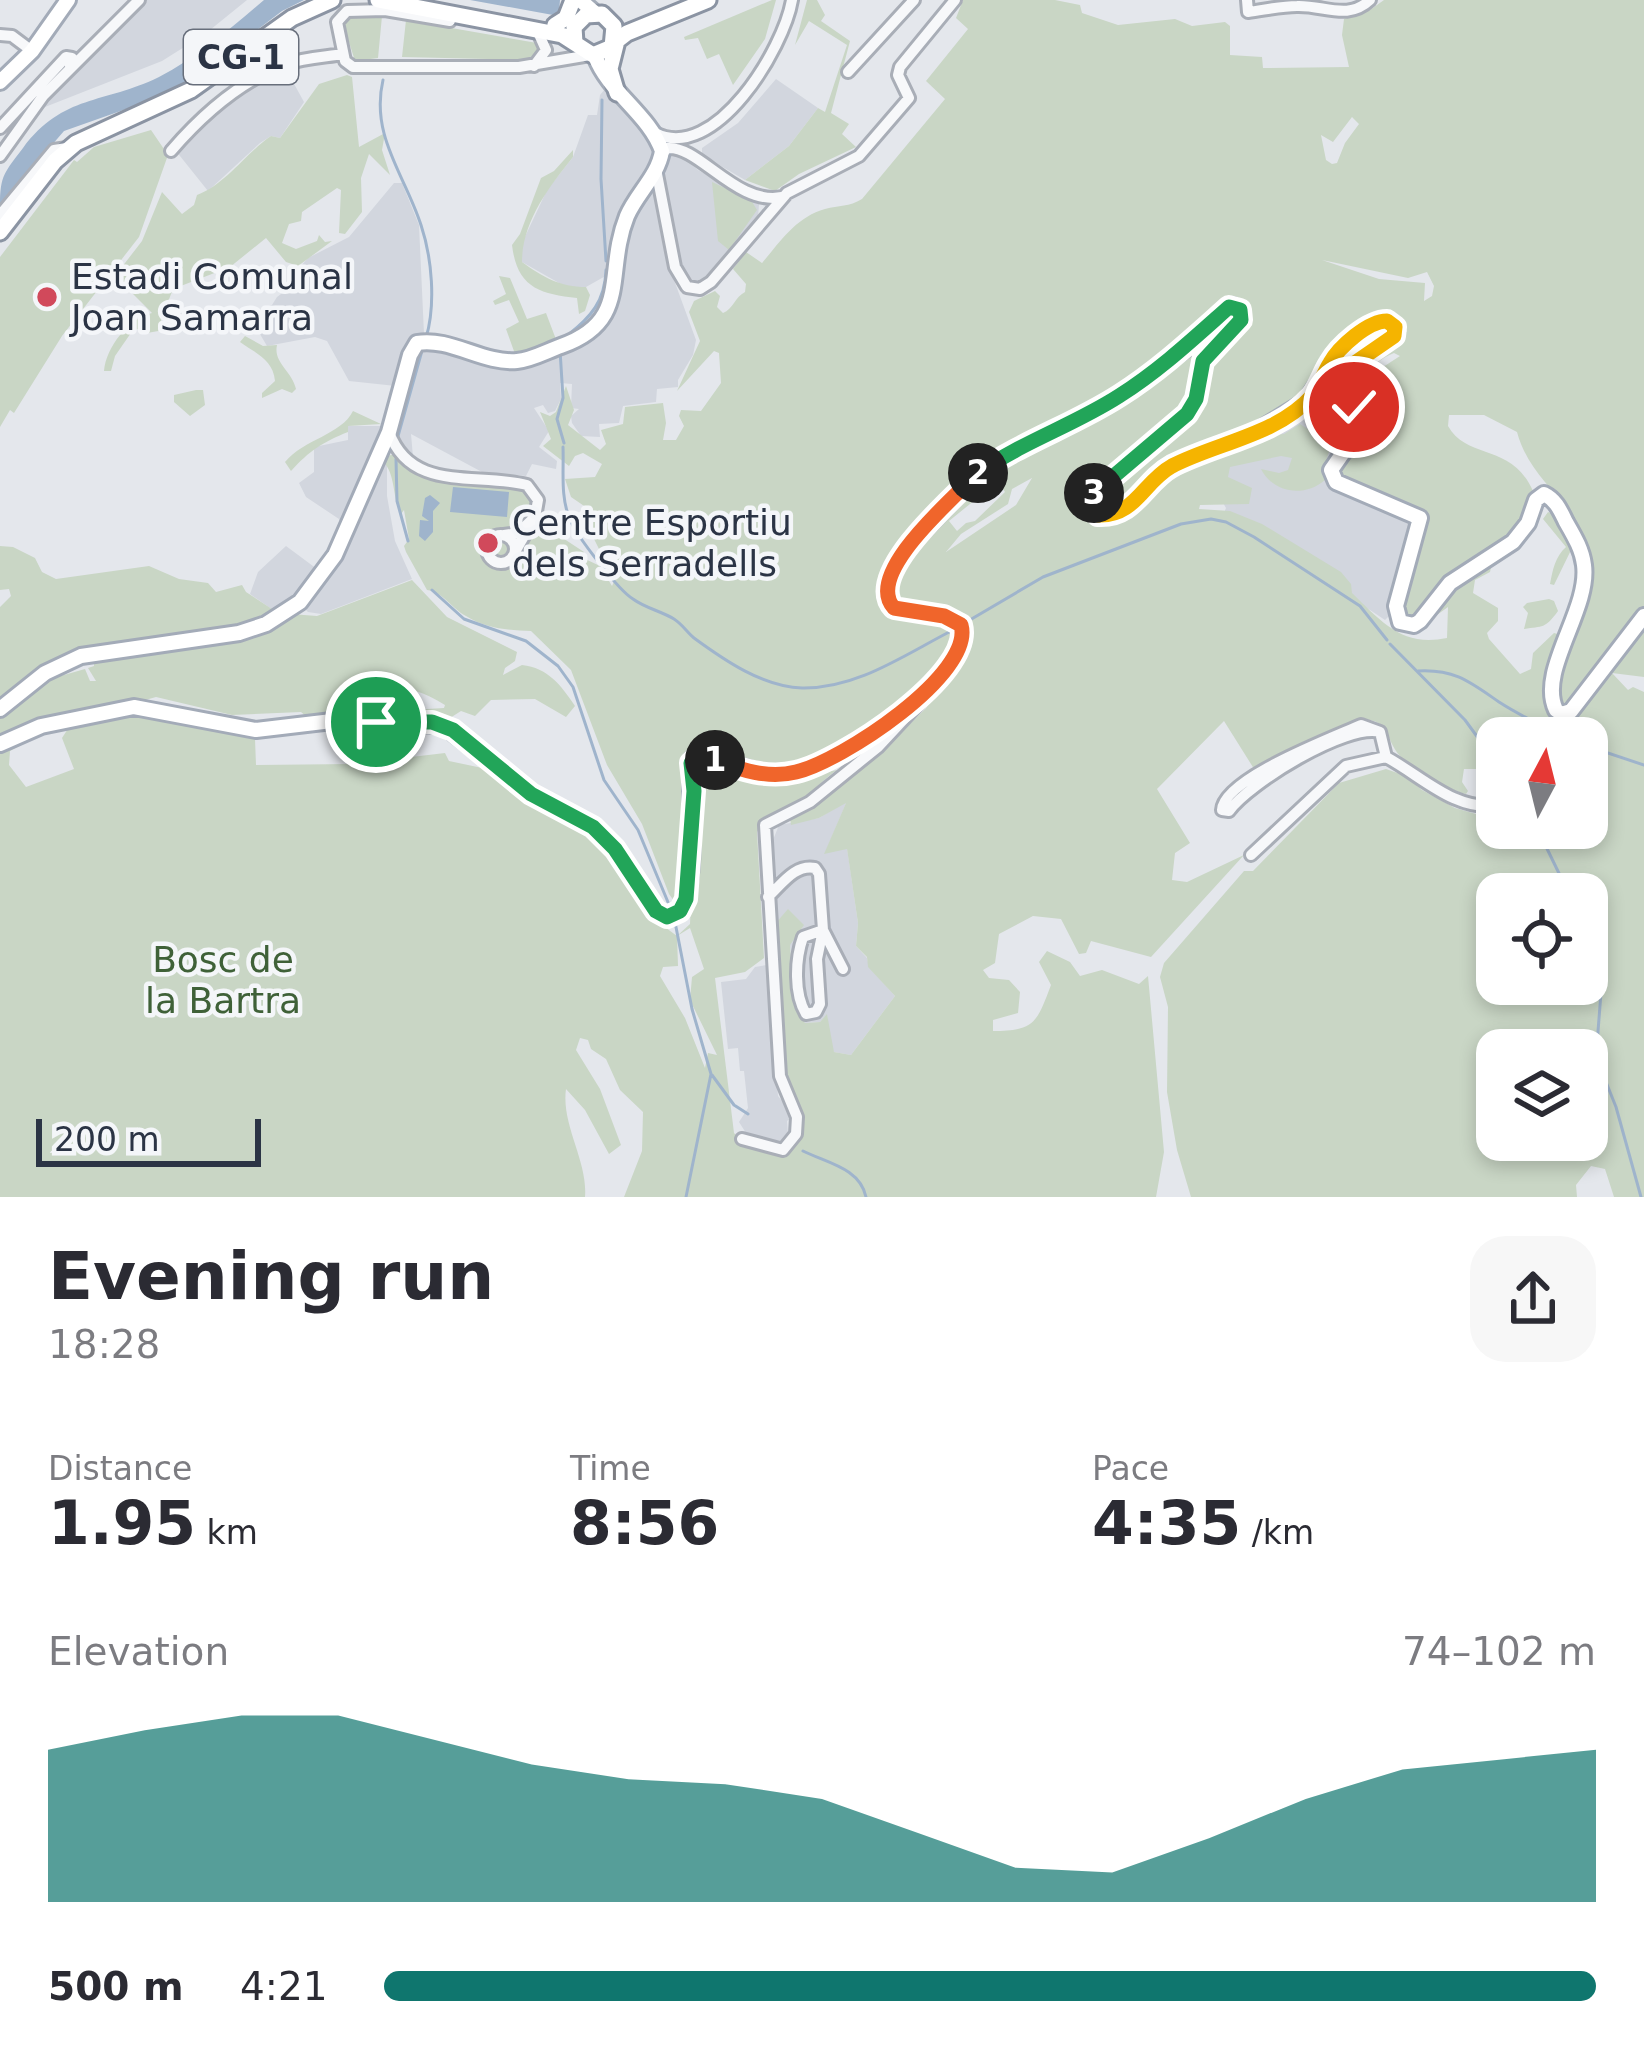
<!DOCTYPE html>
<html lang="en">
<head>
<meta charset="utf-8">
<style>
  :root { --surface:#fff; --page:#f7f7f7; --text:#2b2b33; --muted:#7c7c81; --accent:#0f766e }
  body { margin:0; font-family:"DejaVu Sans",sans-serif; background:var(--page); color:var(--text); height:100vh; display:flex; flex-direction:column; font-size:45px; white-space:nowrap }
  * { box-sizing:border-box; margin:0 }
  p { font-size:39px; color:var(--muted) }
  .icon { flex:none; width:66px; height:66px; fill:none; stroke:currentColor; stroke-width:2; stroke-linecap:round; stroke-linejoin:round }
  .map { position:relative; height:1197px; overflow:hidden }
  .side { display:flex; flex-direction:column; background:var(--surface); flex:1 }
  .side>* { flex:none }
  .needle { width:78px; rotate:7deg }
  .buttons { position:absolute; left:1476px; top:717px; display:grid; gap:24px }
  .buttons a { display:grid; place-items:center; width:132px; height:132px; border-radius:24px; background:var(--surface); box-shadow:0 6px 18px #0003; font-size:60px }
  .scale { position:absolute; left:36px; bottom:30px; width:225px; box-sizing:border-box; padding-left:12px; border:6px solid #2b3445; border-top:0; font-size:33px; line-height:42px; white-space:nowrap; color:#2b3445; -webkit-text-stroke:9px #f4f6f9; paint-order:stroke }
  .pin { position:absolute; display:grid; place-items:center; width:102px; height:102px; color:#fff; margin:-51px; border:6px solid #fff; border-radius:50%; box-shadow:0 3px 12px #0007 }
  .km { position:absolute; width:60px; height:60px; margin:-30px; border-radius:50%; background:#222; color:#fff; font-size:33px; line-height:60px; text-align:center }
  .round { display:grid; place-items:center; flex:none; width:126px; height:126px; border-radius:36px; background:var(--page) }
  .headline { display:flex; align-items:center; justify-content:space-between; height:204px; padding:0 48px }
  h1 { font-size:66px; font-weight:700; line-height:90px }
  .stats { display:grid; grid-template-columns:repeat(3,1fr); gap:18px; height:204px; padding:12px 48px }
  .stats div { display:grid; align-content:center }
  .stats b { font-size:60px; font-weight:700 }
  .stats small { font-size:33px; font-weight:400 }
  .stats p { font-size:33px }
  .chart { height:336px; padding:24px 48px }
  .chart p { display:flex; justify-content:space-between }
  .chart svg { width:100%; height:216px; margin-top:12px; fill:var(--accent); opacity:.7 }
  ul { padding:0 48px; list-style:none; font-size:39px }
  li { display:grid; grid-template-columns:192px 144px 1fr; align-items:center; height:90px }
  li i { height:30px; border-radius:15px; background:var(--accent) }
  .map>svg:first-child { display:block }
  .built { fill:#d2d6de }
  .green { fill:#c9d6c5; fill-rule:evenodd }
  .water { fill:#9fb4cc }
  .lines { fill:none; stroke-linecap:round; stroke-linejoin:round }
  .stream { stroke:#9fb4cc; stroke-width:3 }
  .minor-casing { stroke:#a9aeb7; stroke-width:16 }
  .major-casing { stroke:#a3abb8; stroke-width:20 }
  .highway-casing { stroke:#8b94a3; stroke-width:21 }
  .minor { stroke:#f7f8fa; stroke-width:10 }
  .major { stroke:#fff; stroke-width:14 }
  .highway { stroke:#fff; stroke-width:15 }
  .split-1-casing { stroke:#fff; stroke-width:24 }
  .split-2-casing { stroke:#fff; stroke-width:24 }
  .split-3-casing { stroke:#fff; stroke-width:24 }
  .split-4-casing { stroke:#fff; stroke-width:24 }
  .split-1 { stroke:#22a559; stroke-width:15 }
  .split-2 { stroke:#f0652b; stroke-width:15 }
  .split-3 { stroke:#22a559; stroke-width:15 }
  .split-4 { stroke:#f5b400; stroke-width:15 }
  .poi-dot { fill:#d1495b; stroke:#f4f6f9; stroke-width:4.5 }
  .labels { text-anchor:middle; dominant-baseline:central; stroke-width:9; stroke-linejoin:round; paint-order:stroke }
  .shield { fill:#f4f6f9; stroke:#676e7b; stroke-width:3 }
  .shield-label { font-size:33px; font-weight:bold; fill:#2b3445 }
  .poi-label { font-size:36px; fill:#2b3445; stroke:#f4f6f9; text-anchor:start }
  .park-label { font-size:36px; fill:#3f6138; stroke:#f4f6f9 }
</style>
</head>
<body>
<div class="map">
<svg width="1644" height="1197" viewBox="0 0 1644 1197">
  <rect width="100%" height="100%" fill="#e4e7ec"/>
  <path class="built" d="M145,0H247L205,34L162,61L45,107L43,103L65,76Z
    M281,70L287,71L304,102L280,138L271,136L260,143L208,191L176,151L240,90Z
    M776,79L818,108L789,146L745,180L702,155V148L738,123Z
    M605,89L651,137L656,155L609,274L586,287H566L522,262V243L547,190L573,157L588,115H597L600,95Z
    M678,152L698,170L759,204L758,218L699,285L687,281L681,271L661,175L667,153Z
    M394,183H402L419,225L424,334L511,367L579,347L605,326L616,298L626,234L641,197L656,185L674,280L696,340L693,355L678,380V387L657,389L656,402L623,406L619,423L599,424L600,437L581,436L572,423L571,416L579,409L571,408L572,384L560,383L561,399L555,411L548,413L543,405L534,408L549,431L539,447L557,461L556,469L532,464L526,476L482,472L411,434L413,457L406,462L383,427L342,526L339,519L306,497L299,483L314,472V447L348,440V426H383L396,386L349,381L327,341L315,337L267,346L257,329L277,297L297,282L301,266L308,258L349,237Z
    M1346,352L1353,357L1349,439L1384,505L1414,527L1388,606L1390,615L1385,620L1224,513L1226,508L1199,461L1279,426L1311,404Z
    M380,458L387,465V496L395,541L412,579L321,614L308,612L301,605L336,563Z
    M286,546L317,569L296,596L273,610L250,594L258,572Z
    M847,801L825,853L847,848L858,923L856,946L867,958L869,967L895,996L851,1055L834,1052L830,1046L827,1015L820,1022L805,1023L798,1016L790,945L775,924L771,845L779,825L819,818Z
    M767,965L778,1096L794,1115L787,1121L788,1134L781,1146L746,1133L739,1122L748,1108L744,1071H740L738,1048L728,1049L721,982L746,979L755,967Z"/>
  <path class="green" d="M772,0H776L765,39L733,85L719,54L707,59L698,38L685,40L684,37Z
    M807,0H817L825,15L821,21L850,41L831,113L849,124L842,134L856,147L799,174L775,191L745,180L789,146L818,108L825,112L847,45L809,21L795,45Z
    M963,0H1055L1080,5L1082,13L1118,25L1175,19L1192,26L1225,22L1230,26V55L1262,57L1263,68L1349,67L1342,35L1344,19L1370,10L1384,0H1644V607C1625,643 1596,683 1564,708L1558,705C1561,650 1598,598 1582,542C1568,494 1530,480 1517,432L1484,415H1449L1448,426C1467,460 1512,443 1533,491L1514,536L1413,619L1402,613L1426,526L1424,517L1339,479L1338,466L1366,435L1357,395L1360,382L1400,356L1394,353C1380,358 1371,370 1357,372C1367,352 1393,349 1407,331L1397,315C1340,307 1337,359 1307,393C1281,423 1225,432 1191,449C1164,462 1142,488 1120,509H1097L1098,496L1189,421L1198,409L1210,360L1248,320L1245,301L1234,298L1187,342L1119,391L989,456L972,470L895,553L881,589L883,602L952,624L956,645C922,679 865,742 822,761C784,777 732,762 693,754L685,885L679,908L669,894L642,824L607,765L571,670L531,631C509,630 486,629 466,616C451,608 443,592 427,590L406,552L404,546L409,539L404,510L401,514C391,494 397,473 380,458L395,454L402,465L413,457L431,468L526,478L536,484L544,497L540,523L584,552L581,557L600,566L612,586L621,567L614,557L600,551L592,535L590,510L571,497L565,479L595,477L602,464L583,453L575,456L569,466L543,446L551,439L540,412L550,416L556,412L566,386L574,410L568,425L600,450L606,444L601,430L623,424L625,407L663,403L666,423L663,440H676L684,426L679,416L681,410L701,411L721,383L719,353L714,351L677,391L700,341L689,312L694,301L715,291L720,296L717,307L723,313C733,309 735,297 745,292L746,284L733,269L746,252L762,263C780,242 796,217 825,209C839,205 849,207 862,199L945,99L926,81L968,29L956,18ZM1352,117L1359,124L1345,143L1337,163L1332,164L1326,160L1321,135L1333,142ZM1322,260L1408,278L1427,272L1434,286L1432,296L1424,301L1425,283L1379,279Z
    M382,16L378,58L355,61L343,23L348,17Z
    M406,20L537,43L540,52L526,60L402,57Z
    M347,75L352,77L359,147L385,133L382,150L390,175L369,154L361,178L362,212L345,234L339,233L341,190L337,188L302,212L301,221L289,224L282,243L296,249L317,241L319,235L325,242L332,241L298,266L286,262L266,238L230,267L173,289L161,320L164,330L147,333L144,328L133,330L115,356L111,371H104C106,347 129,318 152,313L115,276L142,241L162,192L182,214L194,205L197,195C225,185 246,153 271,136L280,138L319,84Z
    M151,130L168,155L139,237L62,336L14,413L10,410L0,427V257L74,160L77,162L94,147Z
    M573,150V157C549,187 522,222 522,262C543,277 560,287 586,287L590,295L585,311L579,314L577,298C539,294 517,287 512,245L520,234L541,178L554,171Z
    M712,182L751,200L757,210L729,250L718,241Z
    M499,276L510,278L527,319L546,313L557,342L515,354L506,329L519,322L509,300L495,305L493,301L506,294Z
    M1233,311L1237,319L1201,358L1187,405L1087,507L1132,513L1174,470L1260,437L1284,434L1300,424L1312,432L1337,427L1324,467L1325,480C1304,498 1273,493 1261,469L1279,473L1288,470L1292,458L1281,456L1230,467L1228,477L1252,488L1249,504L1200,505L1199,509L1230,511L1262,524L1341,572L1351,584L1352,593C1383,623 1402,647 1447,638L1448,607L1434,617L1433,613L1449,590L1492,563L1490,572L1475,580L1473,593L1498,608V621L1487,633L1489,639L1520,674L1531,669L1533,653L1554,633L1561,635C1557,655 1547,677 1547,697C1546,714 1554,722 1545,738H1497V775L1489,769H1464L1462,782L1468,791L1466,794C1448,790 1412,769 1400,756C1384,738 1392,721 1362,719L1256,772L1224,721L1157,789L1190,843L1175,853L1172,880L1187,882L1244,855L1151,957L1091,941L1086,953L1079,954L1061,919L1033,916L999,934L995,963L983,970L989,978L1009,980L1020,992L1018,1013L993,1020V1031C1035,1031 1037,1022 1051,985L1039,962L1047,951L1070,962L1080,976L1102,970L1139,984L1148,976L1164,1152L1156,1197H624L642,1151L643,1112L620,1090L606,1059L591,1049L588,1040L580,1038L576,1050L600,1089L621,1145L609,1154L585,1110L566,1089C561,1125 588,1161 585,1197H0V749L36,733L37,737L10,751L9,765L26,787L74,769L62,738L71,724L44,719L0,736V716L50,679L85,669L90,681H96L88,668L94,666V659L197,647V636L131,640L66,654L0,701V607L11,596L9,589L0,590V546L13,547L35,558L42,572L56,579L149,566L179,579L208,583L216,592L242,585L246,592L278,613L317,616L412,580L447,617L517,652L515,661L505,668L503,675L522,665C548,668 561,685 575,706L566,717L535,699L491,700L475,716L461,711L450,718L413,714L411,710L444,708L445,705C385,669 373,697 315,716L307,717L301,712L232,715L156,697L131,704L248,733L255,739L256,765L352,764L445,753L449,761L487,769L596,834L662,925L677,936L690,924L697,766L703,763L733,773L781,780L837,770C822,780 812,794 797,803C781,814 768,814 757,832L764,958L745,972L715,978L734,1133C754,1156 799,1167 803,1125C805,1104 787,1085 784,1064C777,1018 778,970 775,924L788,909L804,925L790,945L794,1005L805,1023L820,1022L827,1014L834,1052L851,1055L895,996L868,967L867,957L856,946L858,923L847,849L824,854L846,803L819,818L791,825L790,818L808,809L885,749L926,708L964,657L966,614L908,607L894,600L897,571L910,550L915,552L987,477L991,487L949,521L957,531L966,523L975,521L1005,492L991,471L995,467L1115,404ZM1032,478L1016,505L946,552L961,534L1008,504L1012,489ZM690,928L704,969L692,977L690,1000L717,1055L708,1053L705,1068L685,1018L660,976L663,967L678,966L677,936Z
    M1380,327L1387,330L1385,338C1339,358 1358,360 1337,395L1345,403L1344,410L1331,422L1323,418C1313,380 1352,346 1380,327Z
    M245,336L263,346L277,345C273,363 292,371 296,389L292,393L282,389L262,398V393L275,381C273,359 255,353 240,342Z
    M196,390H203L205,405L190,416L174,402V395Z
    M353,411L381,424L348,426V432C323,442 309,451 291,471L285,462C304,439 341,435 353,411Z
    M1548,512L1558,516L1573,546L1554,585L1550,584C1553,569 1555,557 1566,547L1543,519Z
    M1549,599L1554,601L1558,611C1545,629 1543,626 1524,629L1528,613L1523,607L1527,603Z
    M1644,625V677L1612,673L1628,690L1633,687L1644,692V1197H1614L1605,1169L1591,1166L1576,1185L1577,1197H1191L1177,1150L1167,1092L1168,1007L1160,977L1164,963L1244,871H1253L1339,783L1386,769L1406,776L1422,790L1455,808L1497,820V828H1587V738H1567L1575,717ZM1497,894H1587V984H1497ZM1497,1050H1587V1140H1497Z"/>
  <path class="water" d="M264,0H304L282,11L191,80L146,102L64,131L0,205C0,175 5,172 23,148C63,94 104,104 159,77C198,57 231,28 264,0Z
    M470,0H560L559,12L553,15Z
    M453,487L509,492L507,517L450,512Z
    M430,495L440,503L433,511V532L425,541L419,536L420,520L429,521L422,516L425,498Z"/>
  <g class="lines">
    <path class="stream" d="M383,80C370,136 405,175 421,225C432,258 436,304 426,338
      M602,100L601,179L606,261
      M568,335C591,317 605,301 606,270
      M560,350L563,398L557,419L564,443
      M398,436L423,347
      M563,447C564,471 560,496 570,520C577,536 618,590 633,599C645,608 661,611 674,619C682,624 687,632 694,638C724,660 763,687 802,688C858,689 907,653 955,629
      M396,459L397,501L408,541
      M432,590L464,619L526,641L558,666L573,687L604,780L638,830L670,907
      M963,624L1043,577L1181,524L1211,519L1226,522L1254,537L1360,606L1387,640
      M1390,644L1465,720L1497,764
      M1418,671C1455,669 1470,682 1499,702C1516,713 1534,722 1552,731
      M1587,746L1644,765
      M1537,828L1569,894
      M675,922L692,1009L711,1074L686,1197
      M1587,943L1601,993L1596,1057L1616,1107L1641,1197
      M712,1075L734,1105L748,1114
      M803,1151C827,1163 860,1168 866,1197"/>
    <defs>
      <path id="minor" d="M1247,0L1248,12C1264,10 1281,6 1297,6C1324,5 1348,21 1370,0
        M450,21L385,10L347,11L337,22L345,61L353,67H519L590,55
        M0,35L12,36L32,51
        M534,66L546,50L537,30
        M848,72L914,0
        M0,128L66,57L72,58L70,66
        M655,133C715,164 784,48 792,0
        M171,151C202,115 240,81 286,64C304,58 324,57 343,54
        M0,156L43,96L139,0
        M661,156L667,148C699,145 736,206 782,197
        M656,169L675,267L687,287L700,289L711,282L787,193L859,156L909,98L898,75L900,67L955,0
        M0,215L54,150L67,148
        M389,432C411,493 476,472 527,485L538,500L535,517
        M504,535L518,533L535,517L515,552
        M487 549a14 14 0 1 1 28 0a14 14 0 1 1-28 0Z
        M1380,732C1346,723 1248,784 1229,811L1222,810C1223,779 1332,738 1361,725L1380,732L1386,757C1423,777 1453,810 1497,806
        M1553,738L1562,714
        M1251,855L1346,766L1386,757
        M768,897C782,884 795,864 815,868L819,874L823,930L843,969
        M823,930L817,959L820,1004L816,1012L806,1014C794,994 795,960 803,937Z
        M742,1139L783,1150L796,1134L797,1117L780,1076L765,825L810,802L878,747L919,703"/>
      <path id="major" d="M580,0L595,13
        M0,82L32,51L68,0
        M0,709L45,673L81,656L239,633L266,624L300,602L335,555L389,432L410,355L417,343C450,337 483,364 517,361C531,360 547,351 561,346C632,321 604,273 627,216C637,193 658,176 662,151C649,114 609,93 595,56
        M0,744L41,726L134,707L256,730L332,721L443,725L537,798L593,827L615,849L656,911L673,916C703,894 687,794 692,759C714,751 752,776 781,775C829,771 975,677 961,625C940,609 912,618 890,605L887,584L900,555L980,472L1014,450L1115,399L1188,347L1233,306L1240,310L1242,320L1203,361L1196,399L1187,414L1094,492L1090,499L1098,515L1125,510L1167,468L1254,433L1306,401L1339,351L1378,321H1387L1395,327L1394,336L1352,365L1354,437L1331,470L1336,482L1420,518L1396,606L1400,622L1414,625L1420,621L1450,583L1513,542L1528,523L1536,500L1544,494C1556,500 1560,510 1566,522C1574,536 1582,549 1584,565C1590,610 1537,671 1556,710L1562,714L1571,711L1644,616"/>
      <path id="highway" d="M378,0L562,35L593,55L612,47L614,26L602,14L586,15L574,27L575,43
        M555,25L566,18L573,0
        M614,43L627,33L708,0
        M616,45L610,69L617,93
        M0,232L55,161L76,143L191,90L292,18L332,0"/>
    </defs>
    <use href="#minor" class="minor-casing"/>
    <use href="#major" class="major-casing"/>
    <use href="#highway" class="highway-casing"/>
    <use href="#minor" class="minor"/>
    <use href="#major" class="major"/>
    <use href="#highway" class="highway"/>
  </g>
  <g class="lines">
    <defs>
      <path id="split-1" d="M376,722H432L453,730L531,794L593,827L615,849L656,911L667,917L680,911L686,899L694,791L691,763L697,757L715,760"/>
      <path id="split-2" d="M715,760C741,770 768,779 796,772C840,762 975,674 961,625L944,616L894,608C863,574 954,498 978,473"/>
      <path id="split-3" d="M978,473C1022,442 1074,425 1119,396C1160,370 1193,339 1229,307L1240,310L1241,320L1203,361L1196,399L1187,414L1094,493"/>
      <path id="split-4" d="M1094,493L1091,507L1098,515C1135,517 1143,482 1172,466C1216,443 1277,435 1312,396C1320,386 1323,374 1330,363C1339,347 1368,321 1387,321L1395,327L1394,336L1352,365L1354,407"/>
    </defs>
    <use href="#split-1" class="split-1-casing"/>
    <use href="#split-2" class="split-2-casing"/>
    <use href="#split-3" class="split-3-casing"/>
    <use href="#split-4" class="split-4-casing"/>
    <use href="#split-1" class="split-1"/>
    <use href="#split-2" class="split-2"/>
    <use href="#split-3" class="split-3"/>
    <use href="#split-4" class="split-4"/>
  </g>
  <g class="poi-dot">
    <circle cx="47" cy="297" r="12"/>
    <circle cx="488" cy="543" r="12"/>
  </g>
  <g class="labels">
    <rect class="shield" x="184" y="30" width="114" height="54" rx="9"/>
    <g class="shield-label">
      <text x="241" y="57">CG-1</text>
    </g>
    <g class="poi-label">
      <text x="71" y="276">Estadi Comunal<tspan x="71" dy="41">Joan Samarra</tspan></text>
      <text x="512" y="522">Centre Esportiu<tspan x="512" dy="41">dels Serradells</tspan></text>
    </g>
    <g class="park-label">
      <text x="223" y="959">Bosc de<tspan x="223" dy="41">la Bartra</tspan></text>
    </g>
  </g>
</svg>
<div class="buttons">
<a><svg class="needle" viewBox="-14 -14 28 28"><path d="M0-13l5 13h-10z" fill="#e53935"/><path d="M0 13l5-13h-10z" fill="#7c7c81"/></svg></a>
<a><svg class="icon" aria-label="locate" viewBox="0 0 24 24"><circle cx="12" cy="12" r="6"/><path d="M12 2v4M12 18v4M2 12h4M18 12h4"/></svg></a>
<a><svg class="icon" aria-label="layers" viewBox="0 0 24 24"><path d="M12 4l9 5-9 5-9-5zM3 14l9 5 9-5"/></svg></a>
</div>
<div class="scale">200 m</div>
<div class="pin" style="left:376px;top:722px;background:#1e9e55"><svg class="icon" aria-label="arrive" viewBox="0 0 24 24"><path d="M6 21V4h12l-3 4 3 4H6"/></svg></div>
<div class="pin" style="left:1354px;top:407px;background:#d93025"><svg class="icon" aria-label="check" viewBox="0 0 24 24"><path d="M5 12l5 5 9-10"/></svg></div>
<b class="km" style="left:715px;top:760px">1</b>
<b class="km" style="left:978px;top:473px">2</b>
<b class="km" style="left:1094px;top:493px">3</b>
</div>
<section class="side">
<div class="headline"><div><h1>Evening run</h1><p>18:28</p></div><a class="round"><svg class="icon" aria-label="share" viewBox="0 0 24 24"><path d="M12 15V3M7 8l5-5 5 5M5 13v7h14v-7"/></svg></a></div>
<div class="stats">
<div><p>Distance</p><b>1.95<small> km</small></b></div>
<div><p>Time</p><b>8:56</b></div>
<div><p>Pace</p><b>4:35<small> /km</small></b></div>
</div>
<div class="chart"><p><span>Elevation</span>74–102 m</p>
<svg viewBox="0 0 160 44" preserveAspectRatio="none"><path d="M0 44V13L10 9L20 6L30 6L40 11L50 16L60 19L70 20L80 23L90 30L100 37L110 38L120 31L130 23L140 17L150 15L160 13V44z"/></svg>
</div>
<ul>
<li><b>500 m</b>4:21<i style="width:100%"></i></li>
</ul>
</section>
</body>
</html>
